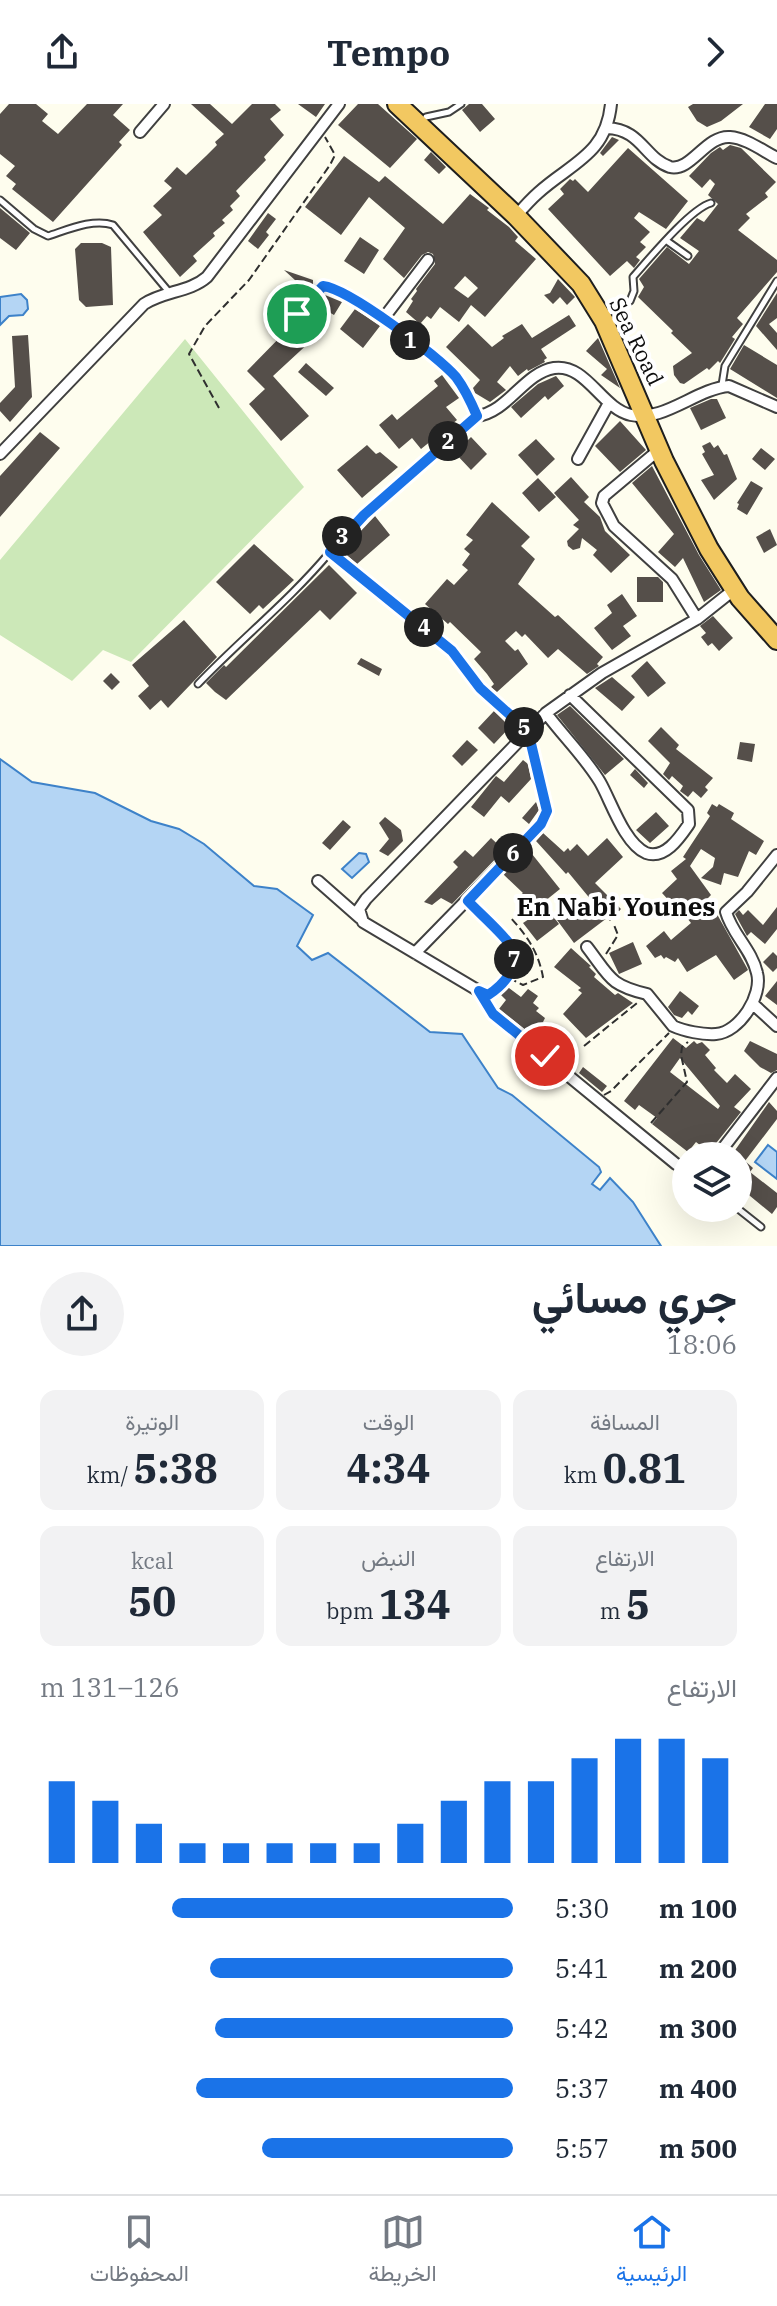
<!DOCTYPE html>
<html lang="ar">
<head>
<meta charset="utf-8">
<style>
  :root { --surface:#fff; --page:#f2f2f3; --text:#1f2937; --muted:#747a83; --line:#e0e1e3; --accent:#1a73e8 }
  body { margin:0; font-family:"IBM Plex Serif",Vazirmatn,serif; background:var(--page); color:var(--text); direction:rtl; height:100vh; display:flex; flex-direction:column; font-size:30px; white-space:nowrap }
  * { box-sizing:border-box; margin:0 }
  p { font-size:26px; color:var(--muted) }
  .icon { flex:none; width:44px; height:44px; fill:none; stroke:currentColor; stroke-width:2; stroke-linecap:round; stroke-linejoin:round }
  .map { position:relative; height:1142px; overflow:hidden; direction:ltr }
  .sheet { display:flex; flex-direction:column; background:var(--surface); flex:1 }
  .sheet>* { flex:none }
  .tools { position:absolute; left:672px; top:1038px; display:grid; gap:16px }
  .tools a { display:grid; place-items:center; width:80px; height:80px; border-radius:50%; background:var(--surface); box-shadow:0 8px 32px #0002; font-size:40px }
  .pin { position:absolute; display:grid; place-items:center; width:68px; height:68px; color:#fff; margin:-34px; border:4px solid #fff; border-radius:50%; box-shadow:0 2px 8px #0007 }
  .km { position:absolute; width:40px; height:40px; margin:-20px; border-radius:50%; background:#222; color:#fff; font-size:22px; line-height:40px; text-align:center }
  .round { display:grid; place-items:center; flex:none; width:84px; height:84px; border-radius:42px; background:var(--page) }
  .summary { display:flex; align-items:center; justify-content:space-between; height:136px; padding:0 40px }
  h1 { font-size:44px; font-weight:700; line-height:60px }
  .metrics { display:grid; grid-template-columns:repeat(3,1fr); gap:12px; height:136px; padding:8px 40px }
  .metrics div { display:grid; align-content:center; border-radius:16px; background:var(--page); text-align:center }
  .metrics b { font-size:40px; font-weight:700 }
  .metrics small { font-size:22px; font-weight:400 }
  .metrics p { font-size:22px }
  .chart { height:224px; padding:16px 40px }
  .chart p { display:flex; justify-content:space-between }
  .chart svg { width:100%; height:144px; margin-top:8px; stroke:var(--accent); stroke-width:6 }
  ul { padding:0 40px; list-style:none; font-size:26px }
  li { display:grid; grid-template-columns:128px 96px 1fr; align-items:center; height:60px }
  li i { height:20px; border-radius:10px; background:var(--accent) }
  header { display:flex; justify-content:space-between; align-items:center; height:104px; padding:0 40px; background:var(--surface); font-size:36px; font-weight:700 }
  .menu { display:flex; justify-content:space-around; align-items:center; height:112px; border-top:2px solid var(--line); background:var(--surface); font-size:22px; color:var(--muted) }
  .menu a { display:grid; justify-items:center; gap:4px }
  .menu .on { color:var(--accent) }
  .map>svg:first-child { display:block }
  .green { fill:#cce8b8 }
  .water { fill:#b4d5f4; stroke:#3d82c9; stroke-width:2 }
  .building { fill:#554f4a; fill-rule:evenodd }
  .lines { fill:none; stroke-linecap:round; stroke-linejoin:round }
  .service-casing { stroke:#404040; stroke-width:9 }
  .minor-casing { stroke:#404040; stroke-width:14 }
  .trunk-casing { stroke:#1e1e1e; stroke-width:22 }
  .path { stroke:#2f2f2f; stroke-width:2; stroke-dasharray:8 4; stroke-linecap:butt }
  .service { stroke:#fff; stroke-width:5 }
  .minor { stroke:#fff; stroke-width:10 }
  .trunk { stroke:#f2c861; stroke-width:18 }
  .route-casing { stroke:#fff; stroke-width:16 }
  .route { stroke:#1a73e8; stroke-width:10 }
  .labels { text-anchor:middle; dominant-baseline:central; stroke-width:8; stroke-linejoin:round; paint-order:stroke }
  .street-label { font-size:22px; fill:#0d0d0d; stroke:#fff }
  .quarter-label { font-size:26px; font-weight:bold; fill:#0d0d0d; stroke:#fff }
</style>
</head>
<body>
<header><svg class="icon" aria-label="forward" viewBox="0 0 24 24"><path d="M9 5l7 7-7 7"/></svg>Tempo<svg class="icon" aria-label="share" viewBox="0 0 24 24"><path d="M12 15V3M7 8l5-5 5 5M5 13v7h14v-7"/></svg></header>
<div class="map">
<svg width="777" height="1142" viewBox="0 0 777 1142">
  <rect width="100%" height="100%" fill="#fefdee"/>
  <path class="green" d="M185,235L304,383L131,558L103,546L72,577L0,531V456Z"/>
  <path class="water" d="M21,190L27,196L28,205L23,211L9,212L0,221V193Z
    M0,655L32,678L95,689L151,717L179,725L204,740L254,782L277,785L313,811L297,842L312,856L328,849L430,928L462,930L498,984L512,991L599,1063L601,1068L592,1080L600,1086L610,1074L633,1098L661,1142H0Z
    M359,749L366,750L369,758L352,774L342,765Z
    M768,1041L777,1048V1075L755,1058Z"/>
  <path class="building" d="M9,0H36L48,10L42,17L58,30L87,0H123L113,11L130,26L119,38L122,41L53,118L12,85L16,80L6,72L15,62L0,50V10Z
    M191,0H210L232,20L252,0H275L281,6L270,15L284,31L264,53L266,56L236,87L240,92L230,102L233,106L222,116L225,119L213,129L215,132L193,152L197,157L180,173L143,128L162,111L153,102L172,84L164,77L177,63L186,71L206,52L217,41L215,38L224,30Z
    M298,0H325L316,13Z
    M358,0H378L417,35L390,64L338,21Z
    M469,0H482L495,15L480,28L462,6Z
    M693,0H743L721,17L707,23L697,17L688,3Z
    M765,0H777V25L770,35L749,23Z
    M612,33L619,36L603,52L600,49Z
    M730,41L741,44L776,78L765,89L768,93L746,110L750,114L738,126L777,156V168L737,214L743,220L732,233L735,235L720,259L718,257L709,266L707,264L684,280L680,279L674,271L673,262L692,249L671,229L673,227L638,193L644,183L639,175L667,143L689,160L699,147L680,134L697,114L704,118L718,100L708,91L715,80L710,75L702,84L689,72L711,49L720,43L723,46Z
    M628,44L688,97L666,125L639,108L634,114L650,128L640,138L646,143L636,153L640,156L634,164L627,157L610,172L548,105L564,90L560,85L570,75L573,77L575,75L588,88Z
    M431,48L446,63L439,70L424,56Z
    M344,52L379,78L385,72L443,120L470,90L489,104L487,106L509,123L518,133L515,137L536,155L485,213L471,201L459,218L440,203L431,215L427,212L420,220L406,208L413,197L411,195L417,187L416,185L435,160L433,150L428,148L422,151L404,174L383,155L405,124L369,93L341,131L305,103ZM465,172L478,184L468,194L454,184Z
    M0,104L30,129L16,146L0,134Z
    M268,109L276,115L266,128L269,131L258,145L248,137Z
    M360,133L379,146L364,170L344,157Z
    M81,139H102L111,143L113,201L86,203L79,196L75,145Z
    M284,166L313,176V181L305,189L292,181L296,177Z
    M558,175L575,193L567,201L560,193L553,200L544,191L550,189Z
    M777,189V214L769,220L777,229V246L756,222Z
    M325,191L342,198L334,211L317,201Z
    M355,205L380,222L363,244L340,225Z
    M569,211L576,222L541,245L547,254L544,256L545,258L528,267L527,265L518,272L510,262L497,278L506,286L490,298L475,289L473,284L480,276L446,243L468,220L492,243L504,234L502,232L522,220L532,234Z
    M291,222L301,232L306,227L313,235L273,272L309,312L281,337L249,300L265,285L247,267Z
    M28,231L32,293L10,318L0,307V299L15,283L12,232Z
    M598,234L620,284L601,271L607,265L586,247Z
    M744,241L777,261V294L730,265Z
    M306,259L334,284L326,292L298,268Z
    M442,271L459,294L446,303L457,316L421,345L412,334L399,345L379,321L392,310L397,316L438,282L434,277Z
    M556,272L564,282L548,296L545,292L521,314L511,303L538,280Z
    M711,295H717L726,314L701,326L690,304Z
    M620,317L646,346L620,368L595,342Z
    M40,328L60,344L0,413V372Z
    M471,333L487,350L471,366L455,349Z
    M536,335L555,355L537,372L518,351Z
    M710,338L714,344L718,341L724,351L727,350L737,375L714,396L701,376L714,371L702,350L705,348L702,342Z
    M367,341L376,350L380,348L398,363L362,394L337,366Z
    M761,344L775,355L765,366L752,355Z
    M652,362L699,451L721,486L704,498L683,454L675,463L658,448L674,430L632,379Z
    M571,373L589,393L584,398L600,413L605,427L630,451L611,469L593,451L597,446L582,434L580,444L573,446L568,442L567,437L579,425L573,421L579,416L554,389Z
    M538,374L556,393L539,408L522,389Z
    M751,377L763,384L747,411L737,405L739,400L737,399Z
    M492,398L530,433L521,442L535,455L518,480L555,513L558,511L603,553L597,560L599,562L587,570L558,545L548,554L525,530L522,533L516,527L505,537L515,547L518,545L528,560L497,588L491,583L494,580L487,570L474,555L481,548L450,518L448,520L425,500L447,475L454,481L468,466L462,461L470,450L464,445L473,436L466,431Z
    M375,412L390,431L357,460L342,447Z
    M770,425L777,441L764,449L756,433Z
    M254,440L294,476L263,505L259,501L250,510L216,478Z
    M329,461L357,489L330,516L320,506L226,596L215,588L206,579L224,561L226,563Z
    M637,473H658L663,478V498H637Z
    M622,490L637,512L623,522L631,532L612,546L594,524L612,509L607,501Z
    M713,512L733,534L719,547L712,539L708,542L701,533L706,529L700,522Z
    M184,516L217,553L168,604L161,596L150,606L138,592L149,582L132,561Z
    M361,554L382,565L379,572L357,560Z
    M647,557L666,579L648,593L631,572Z
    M111,569L120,578L112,586L103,577Z
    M612,573L635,593L622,607L595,584Z
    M570,602L624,655L605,671L557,611Z
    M494,607L510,623L494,640L478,624Z
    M661,623L679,641L676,645L713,674L705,683L708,686L701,694L693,687L688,693L680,687L683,682L672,672L669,676L663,670L670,659L648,637Z
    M467,636L478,646L462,662L452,652Z
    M740,638L755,640L752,658L737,655Z
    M523,656L528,660L531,675L509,699L501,692L484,713L471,703L496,672L504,678Z
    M635,665L648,679L644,684L630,671Z
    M536,698L539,706L529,720L522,714Z
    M712,700L717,703L719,700L734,709L731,715L764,737L756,751L749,747L738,773L724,769L721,781L701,774L713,763L715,754L701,745L690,762L711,791L708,794L747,864L748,866L734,876L716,851L687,868L678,854L675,858L666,853L664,855L661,851L655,854L646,842L664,827L671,836L691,819L674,798L672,800L662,789L677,775L671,767L686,755L683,753L710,712L707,709Z
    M656,708L669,722L650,739L636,726Z
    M385,713L401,726L403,737L388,752L379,747L389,735L379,719Z
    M343,716L351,723L330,746L322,739Z
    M543,729L564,748L568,744L570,747L577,740L588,752L607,734L623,753L595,779L621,805L610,817L607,814L574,839L557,816L576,801L581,808L592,797L568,768L566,770L536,737Z
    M491,734L504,746L452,800L441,794L432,801L424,798L458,763L453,758L465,746L473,753Z
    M528,745L560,785L545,797L549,802L547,804L559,820L537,837L523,819L529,815L514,796L523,789L503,770Z
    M777,803V825L765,840L751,828L747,832L735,810L739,806L743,811L748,806L763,821Z
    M633,838L642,860L619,870L609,849Z
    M571,844L591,862L589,863L596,870L594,873L615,891L618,889L633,899L586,934L563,910L582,889L578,886L581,884L554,863Z
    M773,848L777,852V864L773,868L763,858Z
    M777,877V901L765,892Z
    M505,881L521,893L528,885L538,892L533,899L539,904L536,907L545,914L543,918L549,923L548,925L550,928L542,939L499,905L506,896L499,889Z
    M680,887L699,902L692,911L688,907L682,914L674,911L668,903Z
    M673,934L686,944L694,937L697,940L702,938L710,946L705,951L716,964L714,966L727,979L735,970L751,985L734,1003L741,1008L709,1048L696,1038L688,1048L652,1020L657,1014L639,1001L635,1006L624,997ZM680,954L720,1002L718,1005L670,968Z
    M750,937L777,950V966L771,969L760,963L744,947Z
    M583,963L607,982L602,988L579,969Z
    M769,998L777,1007V1015L745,1057L753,1064L750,1068L777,1089V1103L772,1110L738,1082V1052H731Z"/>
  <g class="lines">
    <defs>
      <path id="service" d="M426,13L449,8L461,0
        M0,96L34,125L48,132C67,126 93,114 113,121L169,188
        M667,137L688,152
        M610,208L630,197L634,187L633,173C649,155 690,105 711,99
        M722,281L725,262L777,177
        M198,580C241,535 290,496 330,448
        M737,1104L761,1123"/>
      <path id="minor" d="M607,24C641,25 645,55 670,63C691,68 706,31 730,33C746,34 763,47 777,54
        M140,28L164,0
        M516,112C523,104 530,96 538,89C571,59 606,51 611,0
        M297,210L323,182C348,184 438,252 456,273C465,285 471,298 477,312
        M383,215L428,156
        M660,345L604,392L602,399L614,422L672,475L697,515
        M0,350L144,200C164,187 190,188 207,173L339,0
        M578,355L609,299
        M546,609C563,632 585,653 600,678C611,697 624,739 646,749C665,756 680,733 689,720L688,706L570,591
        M318,777L360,814
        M587,843C610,873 609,881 647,890L673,922C684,927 703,931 716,930C740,928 763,891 757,869C752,846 732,830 726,808L747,788L777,751
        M415,849L541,720L547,707L528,627L480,584L452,547L330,448L364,411L477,312C508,308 524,269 554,264C586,259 602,305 631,311C664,318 696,285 729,282L777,303
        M753,900L777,922
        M717,1052L777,974
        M686,1064L676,1060L493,910L479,887L363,818L359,805L366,795L546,609L602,569L697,515L736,484"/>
      <path id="trunk" d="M397,0L516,112L581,180L604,217L664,357L709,445L740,494L777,536"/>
    </defs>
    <use href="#service" class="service-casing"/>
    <use href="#minor" class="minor-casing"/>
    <use href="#trunk" class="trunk-casing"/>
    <path class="path" d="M219,304L189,250L205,222L249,176L330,61L335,51L325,33
      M474,804C500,832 539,856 491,889
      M606,850L618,831L614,821
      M509,874L523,881L543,873C538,847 527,832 510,813
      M584,942L637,899
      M604,991L611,987L669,929
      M651,1019L687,978L681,951L682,943L688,938"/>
    <use href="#service" class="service"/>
    <use href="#minor" class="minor"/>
    <use href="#trunk" class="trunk"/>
  </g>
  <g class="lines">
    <defs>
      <path id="route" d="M297,210L323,182C349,185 438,252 456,273C465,285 471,298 477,312L364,411L330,448L452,547L480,584L528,627L547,707L541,720L468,797C477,807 508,834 512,844C521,863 502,882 488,891L479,887L493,910L545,952"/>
    </defs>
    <use href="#route" class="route-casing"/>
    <use href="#route" class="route"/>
  </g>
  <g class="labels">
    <g class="street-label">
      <text transform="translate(637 237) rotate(64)">Sea Road</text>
    </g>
    <g class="quarter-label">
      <text x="616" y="802">En Nabi Younes</text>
    </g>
  </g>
</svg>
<div class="tools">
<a><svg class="icon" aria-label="layers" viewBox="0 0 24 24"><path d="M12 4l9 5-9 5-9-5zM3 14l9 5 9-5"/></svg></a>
</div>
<div class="pin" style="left:297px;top:210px;background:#1e9e55"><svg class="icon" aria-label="arrive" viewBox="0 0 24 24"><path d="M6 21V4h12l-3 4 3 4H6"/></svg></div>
<div class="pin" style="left:545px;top:952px;background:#d93025"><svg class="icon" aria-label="check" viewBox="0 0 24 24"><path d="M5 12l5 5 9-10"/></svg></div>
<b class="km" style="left:410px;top:236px">1</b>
<b class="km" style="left:448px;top:337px">2</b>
<b class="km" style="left:342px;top:432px">3</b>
<b class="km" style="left:424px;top:523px">4</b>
<b class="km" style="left:524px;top:623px">5</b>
<b class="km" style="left:513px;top:749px">6</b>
<b class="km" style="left:514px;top:855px">7</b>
</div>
<section class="sheet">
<div class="summary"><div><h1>جري مسائي</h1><p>18:06</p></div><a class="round"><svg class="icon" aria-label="share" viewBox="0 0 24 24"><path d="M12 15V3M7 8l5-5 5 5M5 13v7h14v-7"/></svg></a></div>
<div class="metrics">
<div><p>المسافة</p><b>0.81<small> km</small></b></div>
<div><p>الوقت</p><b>4:34</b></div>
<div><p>الوتيرة</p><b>5:38<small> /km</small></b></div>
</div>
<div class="metrics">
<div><p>الارتفاع</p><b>5<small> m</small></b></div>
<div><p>النبض</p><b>134<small> bpm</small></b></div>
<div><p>kcal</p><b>50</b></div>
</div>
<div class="chart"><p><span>الارتفاع</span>126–131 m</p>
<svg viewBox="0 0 160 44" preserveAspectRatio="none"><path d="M5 44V19M15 44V25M25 44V32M35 44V38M45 44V38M55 44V38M65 44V38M75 44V38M85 44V32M95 44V25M105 44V19M115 44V19M125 44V12M135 44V6M145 44V6M155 44V12"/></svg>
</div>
<ul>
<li><b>100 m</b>5:30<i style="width:72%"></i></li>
<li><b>200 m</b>5:41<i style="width:64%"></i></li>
<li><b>300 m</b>5:42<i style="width:63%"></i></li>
<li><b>400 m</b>5:37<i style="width:67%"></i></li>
<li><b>500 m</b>5:57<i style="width:53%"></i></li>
</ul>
</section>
<nav class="menu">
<a class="on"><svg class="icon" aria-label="home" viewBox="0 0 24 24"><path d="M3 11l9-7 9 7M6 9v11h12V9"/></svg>الرئيسية</a>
<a><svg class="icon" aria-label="map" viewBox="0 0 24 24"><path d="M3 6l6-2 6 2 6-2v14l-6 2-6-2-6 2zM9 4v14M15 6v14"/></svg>الخريطة</a>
<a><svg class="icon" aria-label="saved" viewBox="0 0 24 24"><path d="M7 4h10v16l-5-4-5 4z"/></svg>المحفوظات</a>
</nav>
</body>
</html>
